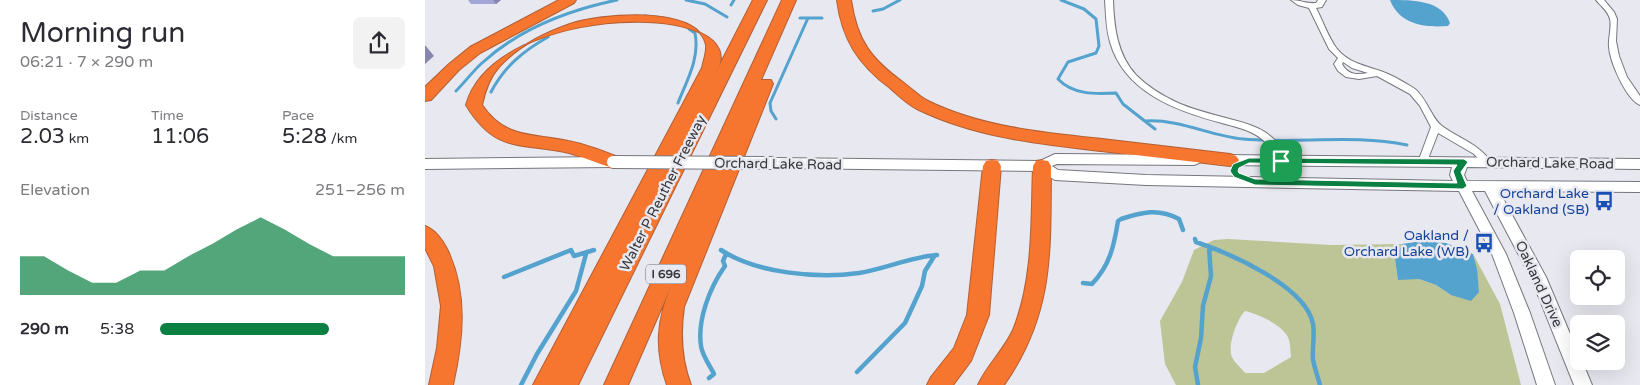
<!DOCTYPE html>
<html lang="en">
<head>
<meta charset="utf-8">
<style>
  :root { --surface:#fff; --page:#f2f2f3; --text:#2b2b33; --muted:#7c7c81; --accent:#0b8043 }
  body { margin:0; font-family:"Varela Round",sans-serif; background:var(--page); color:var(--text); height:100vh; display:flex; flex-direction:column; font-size:19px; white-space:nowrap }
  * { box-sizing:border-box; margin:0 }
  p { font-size:16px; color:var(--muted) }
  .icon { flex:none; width:28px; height:28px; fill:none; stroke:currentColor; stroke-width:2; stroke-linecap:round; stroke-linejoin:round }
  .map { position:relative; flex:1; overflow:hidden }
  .details { display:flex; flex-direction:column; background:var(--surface); width:425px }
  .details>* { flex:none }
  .buttons { position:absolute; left:1145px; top:250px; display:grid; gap:10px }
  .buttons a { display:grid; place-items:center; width:55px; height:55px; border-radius:8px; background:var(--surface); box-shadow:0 5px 20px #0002; font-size:25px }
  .pin { position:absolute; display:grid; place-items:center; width:42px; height:42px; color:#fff; margin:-21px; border-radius:10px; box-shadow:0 2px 8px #0006 }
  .round { display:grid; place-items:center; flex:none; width:52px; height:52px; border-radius:8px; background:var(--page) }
  .overview { display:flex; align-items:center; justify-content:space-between; height:85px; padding:0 20px }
  h1 { font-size:28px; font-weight:600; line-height:38px }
  .metrics { display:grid; grid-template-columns:repeat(3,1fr); gap:8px; height:85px; padding:5px 20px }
  .metrics div { display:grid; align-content:center }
  .metrics b { font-size:21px; font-weight:600 }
  .metrics small { font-size:14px; font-weight:400 }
  .metrics p { font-size:14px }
  .chart { height:140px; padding:10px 20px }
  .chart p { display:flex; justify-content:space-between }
  .chart svg { width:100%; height:90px; margin-top:5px; fill:var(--accent); opacity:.7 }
  ul { padding:0 20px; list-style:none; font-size:16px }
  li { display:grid; grid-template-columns:80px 60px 1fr; align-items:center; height:38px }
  li i { height:12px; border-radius:6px; background:var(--accent) }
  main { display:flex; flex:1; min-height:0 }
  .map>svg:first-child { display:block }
  .green { fill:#bdc495; fill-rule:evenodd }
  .water { fill:#54a2ce }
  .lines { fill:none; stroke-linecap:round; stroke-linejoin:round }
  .stream-far1 { stroke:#54a2ce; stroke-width:3 }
  .stream { stroke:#54a2ce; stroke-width:4.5 }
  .street-casing { stroke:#76767e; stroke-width:2 }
  .secondary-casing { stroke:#76767e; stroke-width:2 }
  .highway-casing { stroke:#b36034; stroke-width:2 }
  .street { fill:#fff; fill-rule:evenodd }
  .secondary { fill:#fff; fill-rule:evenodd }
  .highway { fill:#f67630; fill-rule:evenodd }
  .secondary-bridge-casing { stroke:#76767e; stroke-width:14; stroke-linecap:butt }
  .secondary-bridge { stroke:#fff; stroke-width:12 }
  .wall { fill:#a4a5d7 }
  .shaded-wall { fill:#8686af }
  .route { fill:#0b8043; stroke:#fff; fill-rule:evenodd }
  .labels { text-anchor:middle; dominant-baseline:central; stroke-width:5; stroke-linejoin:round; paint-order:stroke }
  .shield { fill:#e8e8f0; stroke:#6c6d71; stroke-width:1 }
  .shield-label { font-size:12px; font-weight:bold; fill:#37383b }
  .street-label { font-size:14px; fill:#37383b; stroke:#e8e8f0 }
  .transit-label { font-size:14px; fill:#164399; stroke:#e8e8f0; text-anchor:end }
</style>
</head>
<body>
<main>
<section class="details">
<div class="overview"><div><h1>Morning run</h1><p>06:21 · 7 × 290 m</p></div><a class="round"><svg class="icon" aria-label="share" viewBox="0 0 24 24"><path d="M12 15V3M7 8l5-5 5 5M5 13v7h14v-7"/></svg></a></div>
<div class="metrics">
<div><p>Distance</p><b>2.03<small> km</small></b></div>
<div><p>Time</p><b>11:06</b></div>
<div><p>Pace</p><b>5:28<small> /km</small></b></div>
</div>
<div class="chart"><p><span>Elevation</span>251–256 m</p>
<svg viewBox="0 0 160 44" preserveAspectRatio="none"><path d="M0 44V25L10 25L20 32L30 38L40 38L50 32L60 32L70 25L80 19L90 12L100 6L110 12L120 19L130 25L140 25L150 25L160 25V44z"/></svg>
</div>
<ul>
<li><b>290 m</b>5:38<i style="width:69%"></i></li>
</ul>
</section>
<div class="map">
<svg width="1215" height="385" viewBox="0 0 1215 385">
  <rect width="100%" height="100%" fill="#e8e8f0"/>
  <path class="green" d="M803,239L906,245L977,244L970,259L973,279H994L1011,285L1026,295L1054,292L1048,254L1075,304L1096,385H751L740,364L735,321L757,282L769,250L789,240ZM820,311C833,314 853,323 861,334C866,340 865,350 866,357L839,373H820C816,368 809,362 807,357C802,346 812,319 820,311Z"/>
  <path class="water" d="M965,0C988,0 1017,0 1025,23L1023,26C999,28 974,24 965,0Z
    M996,241L1021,243L1048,254L1052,269L1054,292L1046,301L1026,295L1011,285L994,279L973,280L970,259L977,244Z"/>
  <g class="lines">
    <path class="stream-far1" d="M261,0L280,4L302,17
      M636,0L659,9L671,19L674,46L671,53L643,62L633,79C648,95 670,94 691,93L698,104L730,129
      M306,5L309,0
      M448,11L458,9L475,0
      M219,16L239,18
      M375,18H397
      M31,91C40,82 48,71 57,63C94,29 144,10 192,0
      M66,92C79,67 98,51 123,37
      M253,103C262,80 275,58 270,33L264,29
      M351,119L346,111L345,103L383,18
      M721,121C755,119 785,136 818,139C873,144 928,134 982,145"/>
    <path class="stream" d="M770,239L771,242C804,253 881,286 888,324C890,335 887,347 888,359C889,367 893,377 895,385
      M296,250C331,273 392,279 434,273C460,269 485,257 512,255
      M79,277L146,250L149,256L169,250
      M658,283L667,284C685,265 689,246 693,221L696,219C717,212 734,208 754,219L758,230
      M432,372L480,323L497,286L500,271L510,255
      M284,378L289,374C285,366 277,355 276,346C272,320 285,287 300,266L298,261L301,254
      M96,385L112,354L151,291L161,254
      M773,385L770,367L776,338L778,306L786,276L784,247"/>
    <defs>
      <path id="street" d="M680,0H688C689,27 692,54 711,75C723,87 738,96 753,103C767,109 782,113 797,117C819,123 844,127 856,149C858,154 860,159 858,163H852C849,158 848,151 844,146C832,131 814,128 797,123C751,111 699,92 685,42C681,28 681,14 680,0Z
        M866,0C875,0 882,4 891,3L893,0H901L897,7L891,8C898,21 903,37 912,49C925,65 945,66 963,74C972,78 982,84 990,89C1002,99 1007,119 1017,126C1033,138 1054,144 1066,162L1064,164H1058L1049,154L1013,133L1001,164H995L993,162L1006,127L995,106L985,94L952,76L934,79L921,77L913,71L909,64L913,58L904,49L884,8L873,5ZM918,62L927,68L943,73C932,75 923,75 917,64Z
        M1171,0H1179L1189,12L1192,19L1191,41L1194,56L1202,77L1215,96V105C1201,99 1185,62 1184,47C1183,38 1187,28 1185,19C1183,11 1176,6 1171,0Z"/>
      <path id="secondary" d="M630,154L769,155L774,157L776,160L774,163L769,165L632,164L627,166L633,170L721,175L1028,181L1025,175L1027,167L795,165L790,163L788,160L790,157L795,155L1215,159V169L1042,167L1039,175L1042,181L1215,182V192L1074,191L1121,277L1154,355V361H1157L1167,385H1149L1106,278L1060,191H1047L1081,254L1105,313L1130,385H1112L1089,313L1067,254L1034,191L721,185L630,180L614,171L349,168L344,166L342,163L344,160L349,158L615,161Z
        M188,157L193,159L195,162L193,165L188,167L0,169V159Z"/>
      <path id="highway" d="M134,0H151L149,3L55,53L34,70L6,100L0,101V87L24,64L45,47Z
        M328,0H342L153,385H108L277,68C278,62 282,52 281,45C273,4 173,14 145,24C119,33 93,46 74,67C64,78 60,91 57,105C80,139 107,133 143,141C160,144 177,151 194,157L197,162L194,167L188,168C173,164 159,157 144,153C95,142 71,154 41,105C70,0 338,0 290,74Z
        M357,0H371L336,80H346L348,84L259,307C255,334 256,359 266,385H242C229,348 232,319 247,284L203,385H179Z
        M412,0H426C432,41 446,59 479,83C487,89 495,97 503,101C556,127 619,133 677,139C719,144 762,149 805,154L811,156L814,160L811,164L805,166C762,161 719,156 676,151C614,144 549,137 492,109C482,104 473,95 465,88C433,64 417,39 412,0Z
        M567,160L573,161L576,166L564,315L546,361L528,385H502L506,377L529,348L542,315L558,166L561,161Z
        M617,160L623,161L626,166C625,250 630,312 579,385H553C562,365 579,350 588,330C609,278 606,220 608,166L611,161Z
        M0,226C11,230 18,241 23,251C43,294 38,340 28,385H4L12,348L16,306L9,266L0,248Z"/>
    </defs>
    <use href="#street" class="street-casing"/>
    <use href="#secondary" class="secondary-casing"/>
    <use href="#highway" class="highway-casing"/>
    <use href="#street" class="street"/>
    <use href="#secondary" class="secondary"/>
    <use href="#highway" class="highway"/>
    <defs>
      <path id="secondary-bridge" d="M188,162L349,163"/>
    </defs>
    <use href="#secondary-bridge" class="secondary-bridge-casing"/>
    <use href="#secondary-bridge" class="secondary-bridge"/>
  </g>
  <path class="wall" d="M43,0H76L71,4H46Z"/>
  <path class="shaded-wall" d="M68,0H76L71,4Z
    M0,45L9,56L0,64Z"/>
  <path class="route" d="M824,158L1039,159L1043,162L1036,172L1042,186L1038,189L830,185L809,177L805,171L808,164ZM824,163L1032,165L1028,171L1032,183L830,179L814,173L813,171L814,168Z"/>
  <defs>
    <symbol id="bus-bare" viewBox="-9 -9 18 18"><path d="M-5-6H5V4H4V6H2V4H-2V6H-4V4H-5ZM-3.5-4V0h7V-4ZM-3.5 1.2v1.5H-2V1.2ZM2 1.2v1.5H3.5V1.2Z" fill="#1a4fb4" stroke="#e8e8f0" stroke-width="2.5" paint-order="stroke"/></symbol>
  </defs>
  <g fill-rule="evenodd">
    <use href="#bus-bare" x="1165" y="187" width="28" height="28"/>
    <use href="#bus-bare" x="1045" y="229" width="28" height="28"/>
  </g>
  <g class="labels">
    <rect class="shield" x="221" y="264.5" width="40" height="19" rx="4"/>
    <g class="shield-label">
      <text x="241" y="274">I 696</text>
    </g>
    <g class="street-label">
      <text transform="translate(1125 163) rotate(1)">Orchard Lake Road</text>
      <text transform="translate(353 164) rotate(1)">Orchard Lake Road</text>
      <text transform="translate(238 193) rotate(-63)">Walter P Reuther Freeway</text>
      <text transform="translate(1114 284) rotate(65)">Oakland Drive</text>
    </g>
    <g class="transit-label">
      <text x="1164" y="193">Orchard Lake<tspan x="1164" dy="16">/ Oakland (SB)</tspan></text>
      <text x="1044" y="235">Oakland /<tspan x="1044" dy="16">Orchard Lake (WB)</tspan></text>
    </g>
  </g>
</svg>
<div class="buttons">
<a><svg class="icon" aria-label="locate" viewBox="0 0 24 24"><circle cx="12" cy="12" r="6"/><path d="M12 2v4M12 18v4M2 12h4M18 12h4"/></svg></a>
<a><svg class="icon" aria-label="layers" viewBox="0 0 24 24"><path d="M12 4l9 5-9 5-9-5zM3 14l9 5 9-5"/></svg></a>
</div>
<div class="pin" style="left:856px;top:161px;background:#1e9e55"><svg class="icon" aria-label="arrive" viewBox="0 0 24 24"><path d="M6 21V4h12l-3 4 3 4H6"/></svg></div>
</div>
</main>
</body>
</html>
